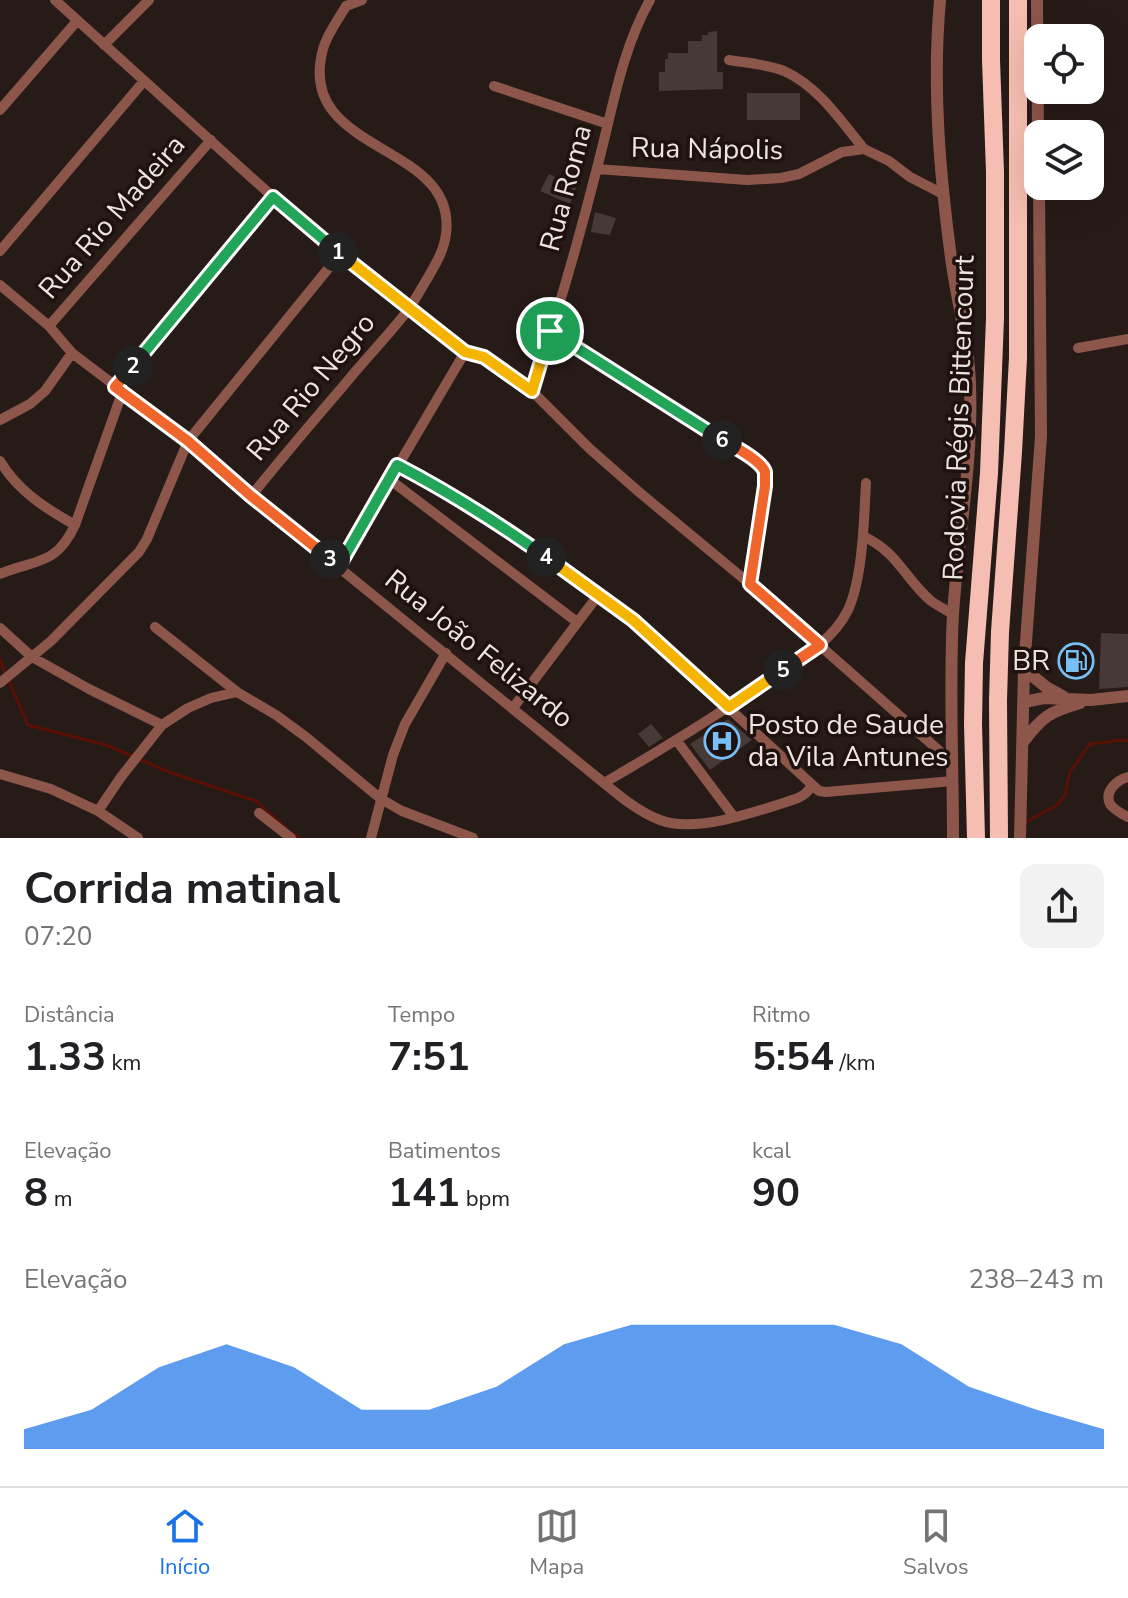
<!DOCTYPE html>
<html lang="pt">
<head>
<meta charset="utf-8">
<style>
  :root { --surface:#fff; --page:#f2f2f2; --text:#202124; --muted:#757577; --line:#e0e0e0; --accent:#1a73e8 }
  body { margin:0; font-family:"Nunito Sans",sans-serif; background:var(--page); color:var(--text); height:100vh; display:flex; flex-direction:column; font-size:30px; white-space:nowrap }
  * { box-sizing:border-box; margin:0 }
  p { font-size:26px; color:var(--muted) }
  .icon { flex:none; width:44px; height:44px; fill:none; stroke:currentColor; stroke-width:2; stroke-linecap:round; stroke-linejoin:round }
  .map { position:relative; height:838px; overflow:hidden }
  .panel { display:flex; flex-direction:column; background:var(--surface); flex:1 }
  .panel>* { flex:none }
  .buttons { position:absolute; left:1024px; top:24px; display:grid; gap:16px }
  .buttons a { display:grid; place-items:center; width:80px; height:80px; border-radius:16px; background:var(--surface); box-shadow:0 8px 32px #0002; font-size:40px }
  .pin { position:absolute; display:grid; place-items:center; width:68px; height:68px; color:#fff; margin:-34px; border:4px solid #fff; border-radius:50%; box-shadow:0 2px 8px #0007 }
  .km { position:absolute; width:40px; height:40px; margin:-20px; border-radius:50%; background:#222; color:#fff; font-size:22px; line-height:40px; text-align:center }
  .round { display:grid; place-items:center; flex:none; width:84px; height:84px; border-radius:16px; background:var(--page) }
  .summary { display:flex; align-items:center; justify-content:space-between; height:136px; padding:0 24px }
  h1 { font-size:44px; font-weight:700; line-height:60px }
  .metrics { display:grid; grid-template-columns:repeat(3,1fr); gap:12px; height:136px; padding:8px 24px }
  .metrics div { display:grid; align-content:center }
  .metrics b { font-size:40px; font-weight:700 }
  .metrics small { font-size:22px; font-weight:400 }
  .metrics p { font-size:22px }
  .chart { height:224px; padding:16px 24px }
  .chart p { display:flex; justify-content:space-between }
  .chart svg { width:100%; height:144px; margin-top:8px; fill:var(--accent); opacity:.7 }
  .menu { display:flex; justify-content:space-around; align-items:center; height:112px; border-top:2px solid var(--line); background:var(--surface); font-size:22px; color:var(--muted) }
  .menu a { display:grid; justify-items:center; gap:4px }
  .menu .active { color:var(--accent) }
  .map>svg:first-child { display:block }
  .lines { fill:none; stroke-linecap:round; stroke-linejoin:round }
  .stream { stroke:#5b1005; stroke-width:3 }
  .building { fill:#473935 }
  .minor { stroke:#8d564b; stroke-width:10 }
  .tertiary { stroke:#8d564b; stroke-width:12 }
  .motorway { stroke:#f6beb2; stroke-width:18 }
  .split-1-casing { stroke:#fff; stroke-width:16 }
  .split-2-casing { stroke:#fff; stroke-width:16 }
  .split-3-casing { stroke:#fff; stroke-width:16 }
  .split-4-casing { stroke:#fff; stroke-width:16 }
  .split-5-casing { stroke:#fff; stroke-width:16 }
  .split-6-casing { stroke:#fff; stroke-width:16 }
  .split-7-casing { stroke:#fff; stroke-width:16 }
  .split-1 { stroke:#f5b400; stroke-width:10 }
  .split-2 { stroke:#22a559; stroke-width:10 }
  .split-3 { stroke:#f0652b; stroke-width:10 }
  .split-4 { stroke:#22a559; stroke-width:10 }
  .split-5 { stroke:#f5b400; stroke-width:10 }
  .split-6 { stroke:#f0652b; stroke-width:10 }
  .split-7 { stroke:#22a559; stroke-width:10 }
  .labels { text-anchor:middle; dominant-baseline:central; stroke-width:7; stroke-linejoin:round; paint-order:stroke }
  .street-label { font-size:28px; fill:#eee5e3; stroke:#1e120f }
  .poi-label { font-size:28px; fill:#eee5e3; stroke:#1e120f; text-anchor:end }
</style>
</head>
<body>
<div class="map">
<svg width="1128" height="838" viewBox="0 0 1128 838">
  <rect width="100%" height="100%" fill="#271b18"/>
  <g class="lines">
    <path class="stream" d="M0,660L28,725L106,745L132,756
      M139,759L169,772L256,801L286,828
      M1026,822L1057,805L1065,795L1070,772L1090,744L1121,740L1128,741
      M292,833L299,838"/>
  </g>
  <path class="building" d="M717,31V72H723V89L659,91V72H665V59H668V53H688V41H702V35H708V32Z
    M747,93H800V120H747Z
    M549,174L576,188L570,204L540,191Z
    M595,212L616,218L610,235L591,232Z
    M1101,633L1128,634V687L1099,689Z
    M728,719L752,740L710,770L690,744Z
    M651,724L663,738L649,747L638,734Z"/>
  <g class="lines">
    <path class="minor" d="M55,0L273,197L340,254L465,352L474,354L496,364L532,391L590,449L639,492L750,584L952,762
      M104,45L149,0
      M729,60C747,63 766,64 784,71C818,86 841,121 864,149
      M494,86L608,124
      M0,110L77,21
      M597,169L747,180L781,178L799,174L842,152L864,149L889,161L910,177L943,194
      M0,251L144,81
      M0,285L49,326L72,353L188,441L251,496L604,783C621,797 639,812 660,820C696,834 762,810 798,798L805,794L812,786
      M49,326L211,140
      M550,331L761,466L765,473V486L750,584
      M1078,348L1128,339
      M115,387L273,197
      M532,391C556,318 578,243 597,168C612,112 621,51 650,0
      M0,420L30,404L45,391L72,353
      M0,461C18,491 45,508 75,525
      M397,465L489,517L633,620L819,791L826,792L953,781
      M389,479L577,622
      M251,496C282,458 313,421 345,384C365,359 388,336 408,310C415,300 421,289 427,279C435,265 444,251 446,234C458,141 294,155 323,49C327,34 338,20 346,6L362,0
      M863,536C899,553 904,578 931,601C938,606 946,610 953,614
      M339,566L465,352
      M0,574C36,559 56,566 75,525L122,393
      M155,627L237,692L276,715L306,737L381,799L402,811L473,838
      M0,628L32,657L89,689L162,725
      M0,683L51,641L139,552L147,539L188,441L340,254
      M513,708L599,594
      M677,741L734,817
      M0,774L51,789L98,811L138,838
      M1128,777C1117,780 1104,791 1110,804C1114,810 1122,814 1128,817
      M604,783C659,751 713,718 765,682C795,662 832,643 848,610C863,578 864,518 866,483
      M98,811L121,777L162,725L188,708L211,698L237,692
      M259,813L291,838
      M371,838L393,755L405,724L446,653"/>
    <path class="tertiary" d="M940,0C932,89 940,177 952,265C958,305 969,345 970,385C973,462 958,538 953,614C949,689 953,763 953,838
      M1037,0L1038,134
      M1024,669L1046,687L1064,697
      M1024,702L1044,698L1091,700L1128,696
      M1023,742C1043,716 1049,712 1080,703
      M1020,838L1024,669L1041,436L1039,186"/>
    <path class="motorway" d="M976,838L973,724L974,663L989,473L995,318V172L991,60V0
      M999,838L998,700L1000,632L1013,452L1018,358V0"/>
  </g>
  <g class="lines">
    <defs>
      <path id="split-1" d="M338,252L465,352L484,357L532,391L550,331"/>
      <path id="split-2" d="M133,366L273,197L338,252"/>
      <path id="split-3" d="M133,366L115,387L188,441L251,496L330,559"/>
      <path id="split-4" d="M330,559L339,566L397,465C449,492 498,523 546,557"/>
      <path id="split-5" d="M546,557L633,620L729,707L783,670"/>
      <path id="split-6" d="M722,440C733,446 761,460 765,472C765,474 765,484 765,486L750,584L820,645L783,670"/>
      <path id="split-7" d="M550,331L722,440"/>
    </defs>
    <use href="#split-1" class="split-1-casing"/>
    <use href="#split-2" class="split-2-casing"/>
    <use href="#split-3" class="split-3-casing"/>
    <use href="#split-4" class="split-4-casing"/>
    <use href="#split-5" class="split-5-casing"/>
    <use href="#split-6" class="split-6-casing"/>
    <use href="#split-7" class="split-7-casing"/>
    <use href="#split-1" class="split-1"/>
    <use href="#split-2" class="split-2"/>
    <use href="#split-3" class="split-3"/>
    <use href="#split-4" class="split-4"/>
    <use href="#split-5" class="split-5"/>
    <use href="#split-6" class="split-6"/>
    <use href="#split-7" class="split-7"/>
  </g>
  <defs>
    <symbol id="fuel-ring" viewBox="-11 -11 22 22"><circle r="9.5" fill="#1e120f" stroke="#76c0f7" stroke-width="1.5"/><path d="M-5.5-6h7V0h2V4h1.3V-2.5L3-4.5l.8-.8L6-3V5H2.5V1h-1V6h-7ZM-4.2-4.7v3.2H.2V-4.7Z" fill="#76c0f7"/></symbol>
    <symbol id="hospital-ring" viewBox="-11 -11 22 22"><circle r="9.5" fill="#1e120f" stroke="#76c0f7" stroke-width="1.5"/><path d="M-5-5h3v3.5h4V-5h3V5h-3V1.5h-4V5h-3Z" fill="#76c0f7"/></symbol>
  </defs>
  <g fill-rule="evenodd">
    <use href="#fuel-ring" x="1056" y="641" width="40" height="40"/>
    <use href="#hospital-ring" x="702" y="721" width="40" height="40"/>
  </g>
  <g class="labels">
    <g class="street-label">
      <text transform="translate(707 149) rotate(1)">Rua Nápolis</text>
      <text transform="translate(566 188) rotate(-75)">Rua Roma</text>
      <text transform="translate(112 217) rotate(-49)">Rua Rio Madeira</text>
      <text transform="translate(311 387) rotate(-50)">Rua Rio Negro</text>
      <text transform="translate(959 418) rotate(-88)">Rodovia Régis Bittencourt</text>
      <text transform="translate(479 649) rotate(39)">Rua João Felizardo</text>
    </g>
    <g class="poi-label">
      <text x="1050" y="661">BR</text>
      <text x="748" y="725" text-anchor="start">Posto de Saude<tspan x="748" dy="32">da Vila Antunes</tspan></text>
    </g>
  </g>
</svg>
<div class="buttons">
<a><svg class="icon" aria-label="locate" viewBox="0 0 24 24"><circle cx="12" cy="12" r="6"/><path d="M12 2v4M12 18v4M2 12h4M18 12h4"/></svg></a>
<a><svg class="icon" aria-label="layers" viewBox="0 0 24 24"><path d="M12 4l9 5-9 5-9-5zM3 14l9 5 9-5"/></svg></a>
</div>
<div class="pin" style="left:550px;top:331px;background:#1e9e55"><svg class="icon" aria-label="arrive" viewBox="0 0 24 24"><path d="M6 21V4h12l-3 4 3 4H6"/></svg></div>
<b class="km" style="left:338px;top:252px">1</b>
<b class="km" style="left:133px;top:366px">2</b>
<b class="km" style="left:330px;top:559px">3</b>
<b class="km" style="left:546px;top:557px">4</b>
<b class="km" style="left:783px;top:670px">5</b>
<b class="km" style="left:722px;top:440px">6</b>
</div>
<section class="panel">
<div class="summary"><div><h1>Corrida matinal</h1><p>07:20</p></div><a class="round"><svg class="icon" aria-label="share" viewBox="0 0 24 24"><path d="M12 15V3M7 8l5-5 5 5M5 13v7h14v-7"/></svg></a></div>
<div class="metrics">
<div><p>Distância</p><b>1.33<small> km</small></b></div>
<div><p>Tempo</p><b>7:51</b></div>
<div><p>Ritmo</p><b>5:54<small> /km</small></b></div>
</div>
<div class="metrics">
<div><p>Elevação</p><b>8<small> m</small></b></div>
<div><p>Batimentos</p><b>141<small> bpm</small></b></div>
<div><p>kcal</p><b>90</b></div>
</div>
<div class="chart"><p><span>Elevação</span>238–243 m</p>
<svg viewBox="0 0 160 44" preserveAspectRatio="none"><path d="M0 44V38L10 32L20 19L30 12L40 19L50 32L60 32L70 25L80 12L90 6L100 6L110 6L120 6L130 12L140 25L150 32L160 38V44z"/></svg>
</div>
</section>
<nav class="menu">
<a class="active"><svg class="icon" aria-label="home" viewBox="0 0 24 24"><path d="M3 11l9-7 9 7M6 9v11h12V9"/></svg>Início</a>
<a><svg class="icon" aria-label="map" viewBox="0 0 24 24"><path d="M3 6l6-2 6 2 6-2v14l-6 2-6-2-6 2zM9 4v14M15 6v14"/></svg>Mapa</a>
<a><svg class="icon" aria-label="saved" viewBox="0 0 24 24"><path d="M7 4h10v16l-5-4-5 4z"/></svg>Salvos</a>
</nav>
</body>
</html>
